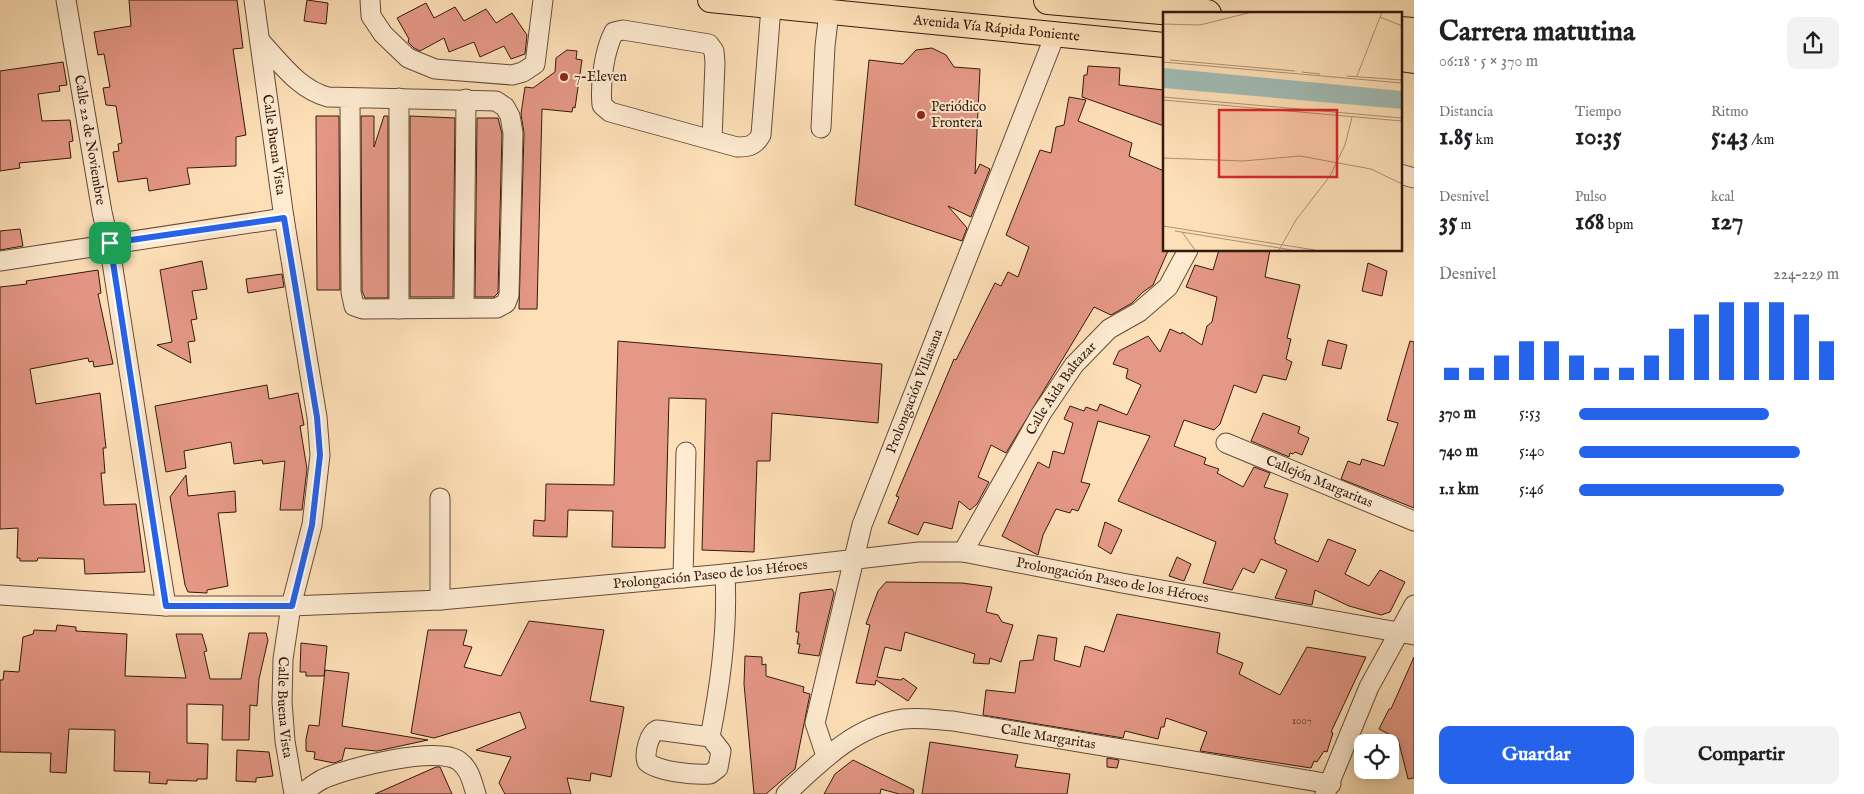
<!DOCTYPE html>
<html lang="es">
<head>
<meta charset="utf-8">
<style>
  :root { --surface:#fff; --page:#f2f2f2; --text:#202124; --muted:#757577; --accent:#2563eb }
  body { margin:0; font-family:"IM FELL English",serif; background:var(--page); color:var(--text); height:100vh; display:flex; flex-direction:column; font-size:19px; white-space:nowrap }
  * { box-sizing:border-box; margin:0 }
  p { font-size:16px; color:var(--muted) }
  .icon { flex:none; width:28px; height:28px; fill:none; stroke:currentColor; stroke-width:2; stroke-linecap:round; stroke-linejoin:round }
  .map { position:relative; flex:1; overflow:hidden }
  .side { display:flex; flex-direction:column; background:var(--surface); width:450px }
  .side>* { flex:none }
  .controls { position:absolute; left:1354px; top:734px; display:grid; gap:10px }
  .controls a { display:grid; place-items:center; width:45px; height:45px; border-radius:10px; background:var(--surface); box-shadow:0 2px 12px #0003; font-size:25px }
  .pin { position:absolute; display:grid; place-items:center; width:42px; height:42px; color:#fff; margin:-21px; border-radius:10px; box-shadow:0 2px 8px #0006 }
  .round { display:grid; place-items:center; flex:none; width:52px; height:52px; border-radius:10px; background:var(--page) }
  .overview { display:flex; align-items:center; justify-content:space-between; height:85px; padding:0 25px }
  h1 { font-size:28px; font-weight:700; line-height:38px }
  .metrics { display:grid; grid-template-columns:repeat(3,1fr); gap:8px; height:85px; padding:5px 25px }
  .metrics div { display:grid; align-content:center }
  .metrics b { font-size:25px; font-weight:700 }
  .metrics small { font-size:14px; font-weight:400 }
  .metrics p { font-size:14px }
  .chart { height:140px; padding:10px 25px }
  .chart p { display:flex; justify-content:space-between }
  .chart svg { width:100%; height:90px; margin-top:5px; stroke:var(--accent); stroke-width:6 }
  .primary-button { display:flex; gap:10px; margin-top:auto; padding:10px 25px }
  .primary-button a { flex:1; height:58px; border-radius:10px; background:var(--accent); color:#fff; font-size:20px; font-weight:700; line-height:58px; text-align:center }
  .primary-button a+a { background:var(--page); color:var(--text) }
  ul { padding:0 25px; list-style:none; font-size:16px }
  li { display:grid; grid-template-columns:80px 60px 1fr; align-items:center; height:38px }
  li i { height:12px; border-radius:6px; background:var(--accent) }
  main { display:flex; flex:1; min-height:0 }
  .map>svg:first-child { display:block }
  .building { fill:#e59886; stroke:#33190e }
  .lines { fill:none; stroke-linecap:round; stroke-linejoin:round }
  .minor-casing { stroke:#664b38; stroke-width:21 }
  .major-casing { stroke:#33190e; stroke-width:26 }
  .highway-casing { stroke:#33190e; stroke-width:30 }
  .minor { stroke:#feebd1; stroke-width:19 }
  .major { stroke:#fee0b8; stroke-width:24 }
  .highway { stroke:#fee0b8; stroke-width:28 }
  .route-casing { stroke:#fff; stroke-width:10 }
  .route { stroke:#2563eb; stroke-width:6 }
  .poi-dot { fill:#8f2418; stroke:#feebd1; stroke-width:2 }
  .labels { text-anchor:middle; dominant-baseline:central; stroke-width:4; stroke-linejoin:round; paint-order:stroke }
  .number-label { font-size:11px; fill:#60392c }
  .street-label { font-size:14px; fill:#33190e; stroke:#feebd1 }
  .poi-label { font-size:14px; fill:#33190e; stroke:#feebd1; text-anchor:start }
  .inset-road { fill:none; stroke:#ad9074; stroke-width:1 }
  .view { fill:#d62828; fill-opacity:0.15; stroke:#d62828; stroke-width:2.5 }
  .inset-edge { fill:none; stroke:#33190e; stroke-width:2.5 }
</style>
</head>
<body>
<main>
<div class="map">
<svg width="1414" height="794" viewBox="0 0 1414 794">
  <rect width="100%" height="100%" fill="#fee0b8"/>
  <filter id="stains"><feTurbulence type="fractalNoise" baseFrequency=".004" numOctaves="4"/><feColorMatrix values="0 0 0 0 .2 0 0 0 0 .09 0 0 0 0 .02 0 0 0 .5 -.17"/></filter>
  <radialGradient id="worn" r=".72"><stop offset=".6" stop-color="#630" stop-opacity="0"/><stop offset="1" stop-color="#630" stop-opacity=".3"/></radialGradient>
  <path class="building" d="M129,0H237L243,48L233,49L246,135L236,137V166L187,168L190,184L149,191L147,178L118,182L113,152L119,151L118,144L122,143L116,106L106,105L103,88L110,87L104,54L98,55L94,32L131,26Z
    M307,0L328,3L326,24L304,21Z
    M426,3L434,18L455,7L464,21L486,9L496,23L512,13L527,35L525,54L511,59L504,46L480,57L474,42L449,52L444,38L420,51L414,48L408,42L409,39L397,18Z
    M932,48L946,55L954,67L980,69L975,174L980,164L990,169L971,217L948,206L967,228L962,241L855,205L869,60L903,64L916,50Z
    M567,50L577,51L576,59L582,60L575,108L573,107L572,112L542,109L537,309H519L524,133L521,114L525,87L533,88L555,72L556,58Z
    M63,62L67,85L59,86L60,91L38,94L42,121L70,120L73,141L69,142L71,158L19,163L20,168L0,171V71Z
    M1088,66L1120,68L1119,85L1164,90V126L1082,97L1084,75H1087Z
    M1069,97L1086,100L1078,121L1132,143L1129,156L1164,171V250L1168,251L1153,285L1143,292L1132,303L1111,315L1094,307L1006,453L991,445L978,477L989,482L977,504L970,510L959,501L952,529L924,522L918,535L888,523L899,497L896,496L954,359L956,360L995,283L1001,286L1008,272L1018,277L1029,247L1006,235L1040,150L1051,153L1056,127L1064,125Z
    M316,116H339L340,290H317Z
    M361,116H374V147L384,116H388V298H365L362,291Z
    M410,116L455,118L453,297H410Z
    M477,118H498L502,134L498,293L494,297H475Z
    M20,229L23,246L0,250V231Z
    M1219,250H1270L1265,277L1300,285L1287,338L1291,339L1286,359L1292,362L1286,380L1263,375L1256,393L1234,385L1220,424L1214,430L1184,420L1174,446L1206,458L1204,464L1219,469L1217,473L1243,487L1254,467L1270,473L1264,487L1288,494L1274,539L1276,540L1275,543L1318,562L1328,539L1356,550L1345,574L1369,586L1380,570L1405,582L1390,612L1381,615L1349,606L1315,590L1312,605L1275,598L1287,570L1261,559L1254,573L1243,568L1232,590L1203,583L1216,542L1118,501L1150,436L1098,421L1081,482L1090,484L1078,511L1072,509L1070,513L1056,509L1043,535L1038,555L1002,536L1038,462L1049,468L1053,451L1064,454L1073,423L1064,419L1070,406L1084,411L1086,407L1097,411L1100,404L1127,415L1141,385L1126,378L1128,369L1113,364L1119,351L1148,336L1160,352L1170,329L1181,334L1182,332L1202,345L1207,326L1212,322L1217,297L1186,287L1195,265L1213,270Z
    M202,261L207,289L192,291L197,319L191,320L195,341L188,342L191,363L157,345L172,342L160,270Z
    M1368,263L1387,271L1382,296L1362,291Z
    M98,270L101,293L98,294L113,364L94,367L93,361L89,362L88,358L30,369L36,404L100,393L106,448H103L105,473H101L104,505L136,504L145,572L85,574L84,559L38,558L37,561H20V558H17L18,528L0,529V287L27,284L26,281Z
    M282,274L284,287L248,293L246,279Z
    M1328,340L1347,345L1341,369L1322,365Z
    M618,341L882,364L878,423L772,413L770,461H757L754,552L702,550L706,399L669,398L665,548L612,547L613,511L568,510L567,537L533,536L534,520L545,521L546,484L614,485Z
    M1410,341L1414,342V508L1341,479L1348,461L1360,465L1362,459L1384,466L1398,423L1387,420Z
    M267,385L269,399L298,393L304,425L300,426L307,469L302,510H280L285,461L263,464L262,460L234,464L231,442L184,451L186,468L166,472L155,406Z
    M1263,413L1300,427L1298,433L1309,438L1302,455L1295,452L1293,454L1290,453L1289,457L1251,441Z
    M186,475L188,496L235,491L236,512L218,513L228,586L207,590V593L188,592L185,585L170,497Z
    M1105,522L1122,530L1111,554L1098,546Z
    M1177,557L1191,564L1184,581L1169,576Z
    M886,582L962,583L992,587L986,612L998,615L1002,622L1013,625L1001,662L990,658L989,664L973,663L975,654L905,632L901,651L885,647L877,677L901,680L903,678L917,688L908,701L876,680L875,685L856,683L870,625L866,624L878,591Z
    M832,589L834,593L819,656L798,653L800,644H797L799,632H796L800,593Z
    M1117,614L1220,633L1217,653L1243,663L1239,674L1280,695L1307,647L1366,657L1331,732L1333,733L1327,752L1324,751L1317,762L1314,761L1311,768L1200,751L1207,732L1166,718L1164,727H1161L1158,739L1125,731L1123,738L983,715L986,690L1015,693L1020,661L1033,660L1038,635L1057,638L1054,660L1080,667L1085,646L1104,652Z
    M529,621L604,630L590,701L624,707L611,777L591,773L590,781L567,778L571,794H505L499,783L511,757L476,750L526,728L520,712L434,738L411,733L428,630H467L463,645L472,647L464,667L501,676Z
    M57,625L76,627V631L127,634L125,676L186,678L176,634H202L207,651L204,652L210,679H241L249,633H266L268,640L259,679L257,706L250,705L249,740H222L223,705L187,704V743L208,744L207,779H197V781L167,780V784L149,783L150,772L114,771L115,730L69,729L66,773L50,772L51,753L0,752V680H3L4,671L19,672L23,637L33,634L34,630L56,631Z
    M301,643L327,646L324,676H306V672H300Z
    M745,656L762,657V665L766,664V676L804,687L803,692L810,694L795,769L766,794H754L744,684Z
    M1414,657V778L1408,779L1398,739L1379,729L1389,709H1391Z
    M325,670L349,673L342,726L428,740L377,751L345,748L342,760L334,763L314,759L315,752L306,751V739L309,725L319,726Z
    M930,742L1018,755L1015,767L1070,774L1067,794H922Z
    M237,750L269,752L273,776L256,778V782L236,781Z
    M1107,758L1119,760L1117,768L1107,767Z
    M853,760L914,790L913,794H899L881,789L880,794H824L835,774Z
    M436,767H440L452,794H375Z"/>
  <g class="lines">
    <defs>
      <g id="minor">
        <path id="s1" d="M66,0L102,212L109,243L166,606"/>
        <path id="s2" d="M254,0L284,218L317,417L320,455L312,525L291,606L283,659L282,702L285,741L294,794"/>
        <path d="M370,0L371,16L383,34L408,58L435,69L512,75L523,72L535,64L543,0"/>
        <path d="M260,41C280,62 299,90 328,97L496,101L505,107L510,116L513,133L509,295L506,303L497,308L363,309L354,306L351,292L350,98"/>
        <path d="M399,98V309"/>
        <path d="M821,128L825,46L829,12"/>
        <path d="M712,140L715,63L714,51L709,44L623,30L614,32C604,51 600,83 602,105L610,112L737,147C748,147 755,146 761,135L771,7"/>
        <path d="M1400,174L1414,178"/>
        <path d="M0,261L284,218"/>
        <path d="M464,308L466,99"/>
        <path id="s3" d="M1226,443L1414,521"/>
        <path id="s4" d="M963,552L1041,414L1074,365L1109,329L1139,312L1168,287L1188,250"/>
        <path d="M683,578L686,452"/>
        <path id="s5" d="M0,595L166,606H291L440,600L725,574L919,552H963L1122,583L1414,635"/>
        <path d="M440,600V498"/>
        <path d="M710,737L657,730C649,734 644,753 647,762C659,772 694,775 710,774L718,768L721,751L710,737C721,682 728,629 725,574"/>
        <path id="s6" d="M826,756L815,723L862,525L1055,35"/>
        <path d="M301,794C308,789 315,783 323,779C347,768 437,745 459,761C470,769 472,782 476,794"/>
        <path id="s7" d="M786,794C820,762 855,726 903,719C919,717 937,720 953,721L1331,784"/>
        <path d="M1325,794L1369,687L1414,605"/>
      </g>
      <g id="major">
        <path id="s8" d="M710,0L1164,45"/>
      </g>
      <path id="highway" d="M1048,0L1207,14
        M1400,31L1414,32
        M1400,57L1414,59"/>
    </defs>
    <use href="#minor" class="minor-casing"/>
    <use href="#major" class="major-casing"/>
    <use href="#highway" class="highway-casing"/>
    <use href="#minor" class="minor"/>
    <use href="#major" class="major"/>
    <use href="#highway" class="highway"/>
  </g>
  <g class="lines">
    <defs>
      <path id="route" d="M284,218L317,417L320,455L312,525L292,606H166L110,243Z"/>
    </defs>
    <use href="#route" class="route-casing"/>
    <use href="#route" class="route"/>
  </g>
  <g class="poi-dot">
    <circle cx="564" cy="77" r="5"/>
    <circle cx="921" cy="115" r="5"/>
  </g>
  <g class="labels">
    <g class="number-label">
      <text x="1302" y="721">1007</text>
    </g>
    <g class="street-label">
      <text stroke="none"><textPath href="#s8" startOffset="288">Avenida Vía Rápida Poniente</textPath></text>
      <text stroke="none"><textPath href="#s1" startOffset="142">Calle 22 de Noviembre</textPath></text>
      <text stroke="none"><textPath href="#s2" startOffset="146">Calle Buena Vista</textPath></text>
      <text stroke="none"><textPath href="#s4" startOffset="191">Calle Aida Baltazar</textPath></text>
      <text stroke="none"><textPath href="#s6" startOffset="382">Prolongación Villasana</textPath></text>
      <text stroke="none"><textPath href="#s3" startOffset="101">Callejón Margaritas</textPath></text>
      <text stroke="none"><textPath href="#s5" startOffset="712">Prolongación Paseo de los Héroes</textPath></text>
      <text stroke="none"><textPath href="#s5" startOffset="1118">Prolongación Paseo de los Héroes</textPath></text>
      <text stroke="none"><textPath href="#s2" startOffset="716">Calle Buena Vista</textPath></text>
      <text stroke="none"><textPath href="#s7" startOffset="288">Calle Margaritas</textPath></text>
    </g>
    <g class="poi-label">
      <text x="574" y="77">7-Eleven</text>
      <text x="931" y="107">Periódico<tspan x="931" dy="16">Frontera</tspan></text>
    </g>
  </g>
  <g transform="translate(1163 12)">
    <rect width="239" height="239" fill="#fee0b8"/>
    <path d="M0,56L239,79V97L0,76Z" fill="#a1bcb5"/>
    <path class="inset-road" d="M217,5L239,14M0,12L37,13L89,0M7,48L132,59M0,50L239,71M139,60L157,62M184,64L239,68M194,64L219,0M0,85L239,106M0,88L239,109M0,146L80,149L137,144L208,157L239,172M0,214L152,238M12,219L129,238M19,220L32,238M116,238L133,208L167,164L182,133L189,105"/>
    <path class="view" d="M56,98H174V165H56Z"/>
    <rect width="239" height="239" class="inset-edge"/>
  </g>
  <rect width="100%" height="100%" filter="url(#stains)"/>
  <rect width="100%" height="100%" fill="url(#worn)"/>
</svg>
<div class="controls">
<a><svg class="icon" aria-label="locate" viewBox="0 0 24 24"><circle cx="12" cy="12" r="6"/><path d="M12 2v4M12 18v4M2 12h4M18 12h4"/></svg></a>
</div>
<div class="pin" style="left:110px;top:243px;background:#1e9e55"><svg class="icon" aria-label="arrive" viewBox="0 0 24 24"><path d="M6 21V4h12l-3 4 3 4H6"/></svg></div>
</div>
<section class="side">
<div class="overview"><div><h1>Carrera matutina</h1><p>06:18 · 5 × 370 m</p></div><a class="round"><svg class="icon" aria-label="share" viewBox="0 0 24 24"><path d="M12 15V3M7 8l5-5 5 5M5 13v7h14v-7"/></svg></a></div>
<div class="metrics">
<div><p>Distancia</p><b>1.85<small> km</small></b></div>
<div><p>Tiempo</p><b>10:35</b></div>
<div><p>Ritmo</p><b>5:43<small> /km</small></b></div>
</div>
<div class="metrics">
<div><p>Desnivel</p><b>35<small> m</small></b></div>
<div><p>Pulso</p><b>168<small> bpm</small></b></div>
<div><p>kcal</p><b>127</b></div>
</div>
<div class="chart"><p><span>Desnivel</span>224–229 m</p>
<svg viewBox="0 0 160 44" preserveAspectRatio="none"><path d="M5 44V38M15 44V38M25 44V32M35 44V25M45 44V25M55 44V32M65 44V38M75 44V38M85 44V32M95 44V19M105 44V12M115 44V6M125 44V6M135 44V6M145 44V12M155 44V25"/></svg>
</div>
<ul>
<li><b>370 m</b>5:53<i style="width:73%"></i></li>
<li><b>740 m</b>5:40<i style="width:85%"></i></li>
<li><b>1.1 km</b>5:46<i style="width:79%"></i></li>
</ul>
<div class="primary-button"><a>Guardar</a><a>Compartir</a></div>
</section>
</main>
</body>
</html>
